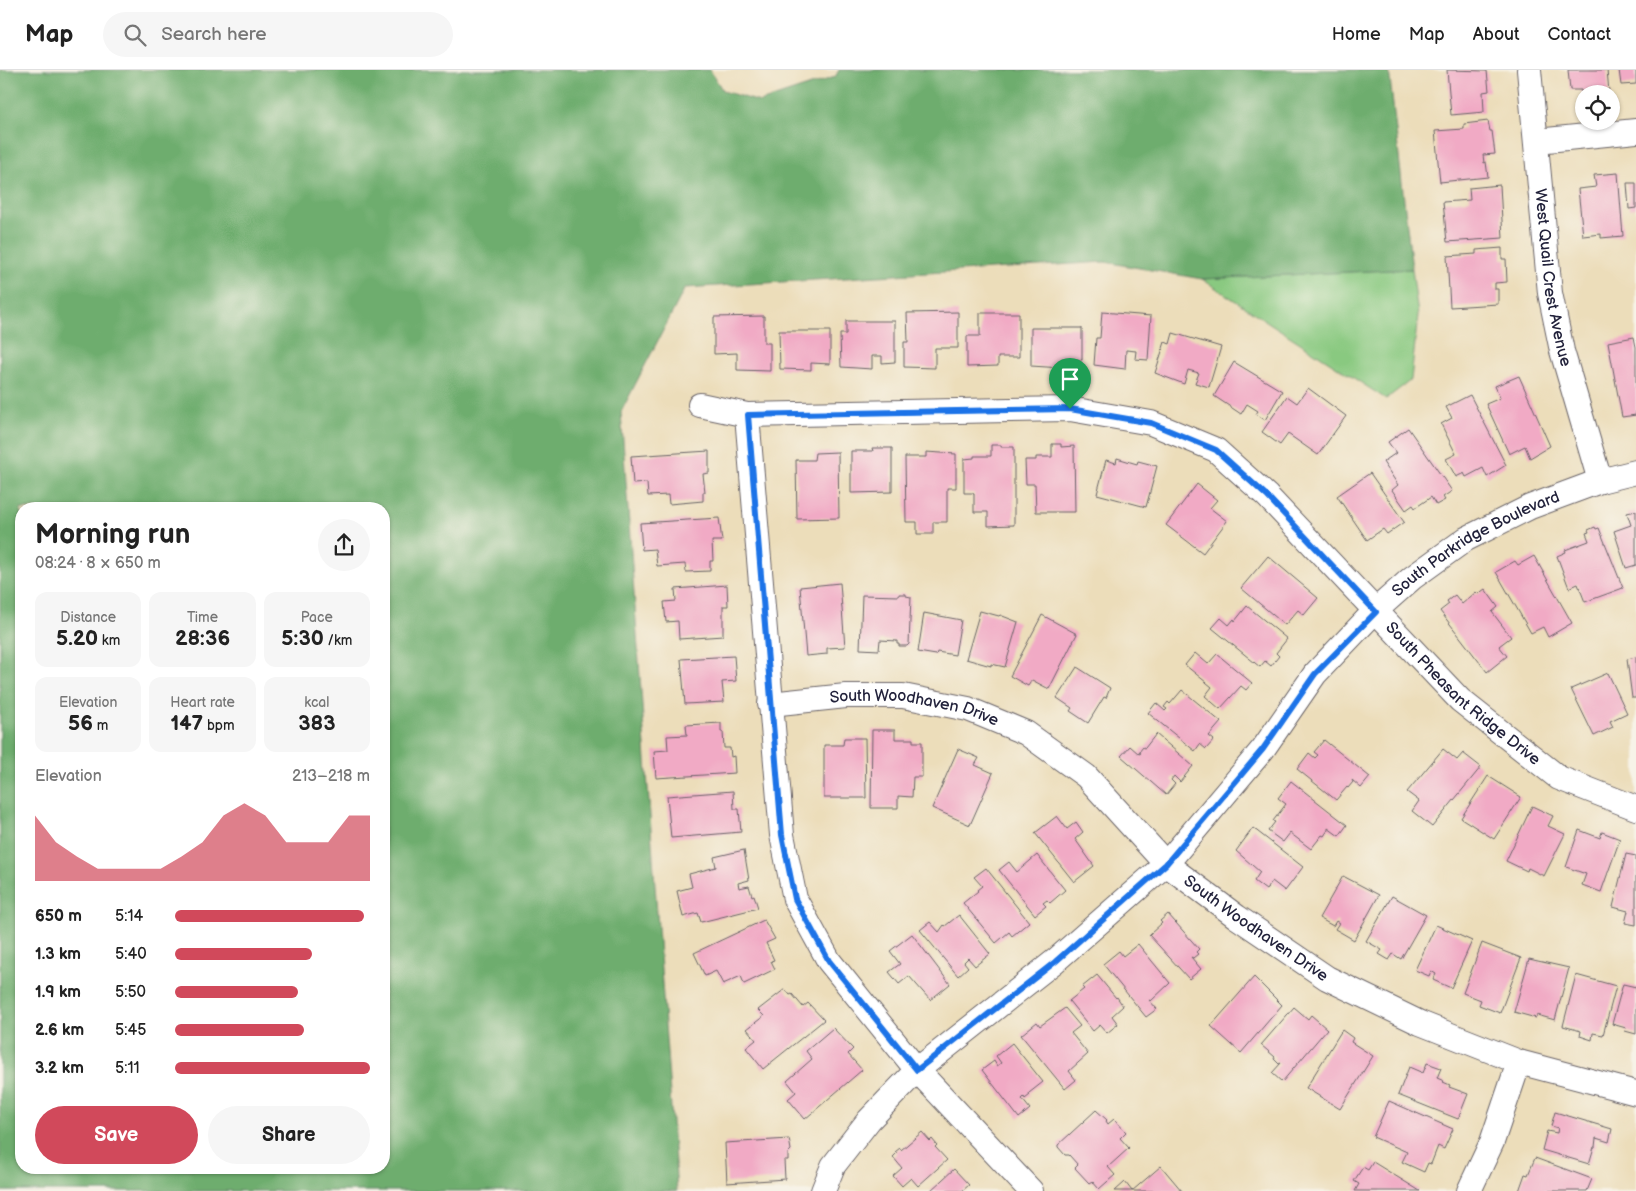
<!DOCTYPE html>
<html lang="en">
<head>
<meta charset="utf-8">
<style>
  :root { --surface:#fff; --page:#f6f6f6; --text:#222; --muted:#767676; --line:#e0e0e0; --accent:#d1495b }
  body { margin:0; font-family:"Balsamiq Sans",sans-serif; background:var(--page); color:var(--text); height:100vh; display:flex; flex-direction:column; font-size:19px; white-space:nowrap }
  * { box-sizing:border-box; margin:0 }
  p { font-size:16px; color:var(--muted) }
  .icon { flex:none; width:28px; height:28px; fill:none; stroke:currentColor; stroke-width:2; stroke-linecap:round; stroke-linejoin:round }
  .map { position:relative; flex:1; overflow:hidden }
  .side { position:absolute; left:15px; top:432px; width:375px; height:672px; display:flex; flex-direction:column; background:var(--surface); border-radius:20px; box-shadow:0 1px 4px #0004 }
  .side>* { flex:none }
  .buttons { position:absolute; left:1575px; top:15px; display:grid; gap:10px }
  .buttons a { display:grid; place-items:center; width:45px; height:45px; border-radius:50%; background:var(--surface); box-shadow:0 1px 4px #0004; font-size:25px }
  .pin { position:absolute; display:grid; place-items:center; width:42px; height:42px; color:#fff; margin:-51px -21px; border-radius:50% 50% 50% 0; rotate:-45deg; box-shadow:0 0 5px #0007 }
  .pin .icon { rotate:45deg }
  .round { display:grid; place-items:center; flex:none; width:52px; height:52px; border-radius:26px; background:var(--page) }
  .summary { display:flex; align-items:center; justify-content:space-between; height:85px; padding:0 20px }
  h1 { font-size:28px; font-weight:700; line-height:38px }
  .stats { display:grid; grid-template-columns:repeat(3,1fr); gap:8px; height:85px; padding:5px 20px }
  .stats div { display:grid; align-content:center; border-radius:12px; background:var(--page); text-align:center }
  .stats b { font-size:21px; font-weight:700 }
  .stats small { font-size:14px; font-weight:400 }
  .stats p { font-size:14px }
  .chart { height:140px; padding:10px 20px }
  .chart p { display:flex; justify-content:space-between }
  .chart svg { width:100%; height:90px; margin-top:5px; fill:var(--accent); opacity:.7 }
  .button { display:flex; gap:10px; margin-top:auto; padding:10px 20px }
  .button a { flex:1; height:58px; border-radius:30px; background:var(--accent); color:#fff; font-size:20px; font-weight:700; line-height:58px; text-align:center }
  .button a+a { background:var(--page); color:var(--text) }
  ul { padding:0 20px; list-style:none; font-size:16px }
  li { display:grid; grid-template-columns:80px 60px 1fr; align-items:center; height:38px }
  li i { height:12px; border-radius:6px; background:var(--accent) }
  header { display:flex; align-items:center; gap:30px; box-sizing:border-box; height:70px; padding:0 25px; background:var(--surface); border-bottom:1px solid var(--line) }
  header strong { font-size:24px }
  nav { display:flex; gap:28px; margin-inline-start:auto; font-size:18px }
  .search { width:350px; height:45px; background:var(--page); display:flex; align-items:center; gap:12px; box-sizing:border-box; padding:0 18px; border-radius:28px; color:var(--muted); font-size:19px }
  .map>svg:first-child { display:block }
  .green { fill:#89c980; stroke:#56765e }
  .forest { fill:#6ead6e; stroke:#486854; fill-rule:evenodd }
  .building { fill:#f1aac5 }
  .lines { fill:none; stroke-linecap:round; stroke-linejoin:round }
  .minor-casing { stroke:#696367; stroke-width:26 }
  .minor { stroke:#fff; stroke-width:24 }
  .route-casing { stroke:#fff; stroke-width:10 }
  .route { stroke:#1a73e8; stroke-width:6 }
  .labels { text-anchor:middle; dominant-baseline:central; stroke-width:4; stroke-linejoin:round; paint-order:stroke }
  .street-label { font-size:16px; fill:#22223b; stroke:#f7f3e8 }
</style>
</head>
<body>
<header>
<strong>Map</strong>
<div class="search"><svg class="icon" aria-label="search" viewBox="0 0 24 24"><circle cx="10" cy="10" r="6"/><path d="M15 15l6 6"/></svg>Search here</div>
<nav><a>Home</a><a>Map</a><a>About</a><a>Contact</a></nav>
</header>
<div class="map">
<svg width="1636" height="1121" viewBox="0 0 1636 1121">
  <rect width="100%" height="100%" fill="#f7f3e8"/>
  <filter id="ink" filterUnits="userSpaceOnUse"><feTurbulence type="fractalNoise" baseFrequency=".02" numOctaves="2"/><feDisplacementMap in="SourceGraphic" scale="10" xChannelSelector="R" yChannelSelector="G"/><feConvolveMatrix kernelMatrix="1 2 1 2 8 2 1 2 1" color-interpolation-filters="sRGB"/></filter>
  <filter id="wash" filterUnits="userSpaceOnUse"><feTurbulence type="fractalNoise" baseFrequency=".0096" numOctaves="4" result="noise"/><feDisplacementMap in="SourceGraphic" scale="20" xChannelSelector="R" yChannelSelector="G"/><feGaussianBlur stdDeviation="1.12" result="paint"/><feColorMatrix in="noise" values="0 0 0 0 0 0 0 0 0 0 0 0 0 0 0 0 0 1.4 0 .05"/><feComposite in="paint" operator="in"/></filter>
  <g filter="url(#wash)">
    <rect width="100%" height="100%" fill="#ecddba"/>
    <path class="green" d="M1412,199L1418,245L1411,310L1386,329L1202,209Z"/>
    <path class="forest" d="M0,0H710L723,21L760,32L835,7L839,0H1389L1412,199L1202,209L1105,192L685,218L621,342L677,1121H0ZM21,439H384V1099H21Z"/>
    <g id="blocks">
      <path class="building" d="M1447,0L1487,1L1489,21L1483,22L1484,42L1451,45Z
        M1568,0H1607L1609,22L1589,24L1588,21L1581,22V20H1570Z
        M1619,0H1636V14L1621,15Z
        M1488,51L1490,61H1492L1495,84L1483,85L1484,93L1486,92L1488,107L1440,112L1435,61L1464,59V54Z
        M1618,103L1623,166L1601,168V164L1583,166L1578,119L1596,117L1594,105Z
        M1627,113H1636V138L1629,139Z
        M1500,115L1503,168L1447,172L1443,132L1470,130L1469,118Z
        M1502,178V189H1506L1507,212L1495,213V219H1498V234L1450,237L1447,186L1476,184V180Z
        M958,242V278H935V298L904,297V272H908L907,243Z
        M1102,242L1151,246L1148,290L1135,289L1136,281L1126,280L1125,299L1094,295L1096,268H1100Z
        M980,243H1019V287H998V296L967,297V266H980Z
        M764,246V273H770V301L737,300V283L714,284V247Z
        M846,251H895V292L882,293V286H872V299L841,297L840,264H846Z
        M1031,258H1082V290L1062,289V298L1031,296Z
        M779,261H830V294L811,293V300L780,299Z
        M1173,263L1221,277L1209,317L1195,313L1199,303L1188,300L1184,314L1155,303L1165,272L1170,274Z
        M1634,267L1636,277V345L1622,347L1608,272Z
        M1234,292L1282,321L1265,350L1256,344L1258,341L1247,334L1241,344L1214,326Z
        M1519,306L1550,376L1530,388L1525,376L1509,384L1486,334L1500,328L1495,316Z
        M1308,318L1346,346L1318,385L1288,364L1280,375L1262,362L1287,326L1297,333Z
        M1470,325L1506,395L1487,407L1483,398L1466,407L1464,403L1456,407L1446,389L1456,384L1441,354L1452,348L1446,337Z
        M1408,358L1452,421L1443,427L1445,430L1436,435L1431,427L1415,438L1413,435L1406,440L1392,420L1398,415L1383,392L1396,383L1388,372Z
        M1052,374H1061V377L1074,376L1075,442H1036L1035,414H1026L1025,390H1036V387H1052Z
        M991,375H1001V377H1014V455L988,456V442H974V423H964V389L974,388V386H991Z
        M872,378H892V422L851,423V381H873Z
        M709,381V403L703,404L705,422H703V431L669,434L668,425L648,426L647,413L633,414L631,386Z
        M838,382L839,448L797,449L796,390H814L815,383Z
        M926,382L956,384V418H947V452H933V464H917V452H906L905,387H926Z
        M1117,388L1137,394L1138,391L1157,396L1146,437L1097,424L1106,390L1116,393Z
        M1370,403L1404,452L1387,464L1383,459L1367,470L1337,426Z
        M1197,414L1217,430L1210,438L1227,451L1203,483L1166,455Z
        M1636,441V495L1626,498L1614,461L1631,455L1627,443Z
        M719,448L722,471H712L713,491H710V501L686,502L685,494L657,496L655,479L642,480L640,453Z
        M1595,457L1596,459L1599,458L1623,518L1585,532L1578,514L1569,518L1557,486L1566,482L1565,480L1589,471L1586,463L1589,462L1588,460Z
        M1268,486L1318,528L1304,545L1298,540L1285,555L1241,518Z
        M1534,486L1572,553L1548,567L1543,557L1531,563L1496,502L1515,491L1518,495Z
        M840,513L845,577L827,578V584L806,586L800,517Z
        M727,515L728,536H723V566L679,569L678,551L666,552L664,532L676,531L675,519Z
        M1485,519L1498,537L1492,542L1511,567L1499,576L1507,586L1487,602L1440,541L1449,534L1447,531L1455,525L1462,534L1476,522L1478,524Z
        M899,524H906V526L911,527L909,574L907,576H899V574H897V571L880,570L879,580L860,579L862,525L899,526Z
        M1247,536L1287,569L1276,583L1279,586L1271,596L1265,591L1260,597L1212,558L1221,548L1229,555L1234,549L1235,551Z
        M980,541L999,546L1000,545L1018,552L1005,597L991,594V596L966,589Z
        M924,543L961,550L955,585L937,582L936,585L918,582Z
        M1042,545L1077,564L1049,619L1032,610L1028,616L1010,606Z
        M1195,583L1208,594L1217,584L1252,613L1246,620L1241,616L1220,639L1205,626L1212,617L1185,595Z
        M734,586L736,611L722,612L724,632L685,634L681,589Z
        M1636,587V628H1632L1627,589Z
        M1077,597L1110,618L1106,628L1104,627L1088,653L1070,641L1072,638L1057,628Z
        M1608,603L1627,643L1610,651L1613,657L1594,666L1571,619Z
        M1182,620L1221,652L1209,666L1214,670L1206,679L1200,674L1195,681L1148,643L1156,633L1165,641L1167,639L1164,637L1168,632L1170,634Z
        M721,653V662H723L724,678H730L731,687L734,686L735,703L656,708L654,681L668,680L667,666L687,665L686,655Z
        M872,660H895V669H913V672H922V707H913L912,727L898,726V738H871Z
        M1156,664L1193,696L1180,712L1174,706L1171,710L1175,714L1166,725L1121,686L1130,676L1139,684L1141,683L1139,682L1143,677L1145,678Z
        M844,668H865L866,728H824V675H843Z
        M1324,670L1370,707L1361,718L1352,710L1353,712L1348,718L1347,717L1336,730L1297,699L1309,683L1315,688L1318,685L1314,682Z
        M958,679L979,688L975,695L993,703L970,755L932,738Z
        M1443,679L1457,690L1463,683L1481,697L1432,757L1412,741L1419,731L1407,722Z
        M1488,706L1521,727L1494,769L1461,748Z
        M1291,711L1347,755L1339,766L1328,758V760L1324,766L1322,765L1311,779L1290,763L1283,772L1268,761L1275,752L1273,751L1286,734L1278,728Z
        M733,721L734,739H739L741,762L671,768L667,726Z
        M1532,736L1553,746L1548,756L1565,764L1544,806L1528,798L1527,801L1506,791Z
        M1057,746L1067,759L1076,752L1083,762L1075,769L1094,796L1074,812L1035,763Z
        M1253,758L1303,797L1285,821L1272,811L1266,820L1254,811L1260,802L1236,781Z
        M1579,760L1600,768L1602,762L1620,769L1601,822L1582,815L1586,804L1566,797Z
        M744,780L749,810L738,813L739,818L749,816L752,826L754,825L758,838L701,852L698,843L683,847L677,821L692,817L689,804L716,797L714,787Z
        M1626,784L1636,786V855L1625,853L1628,841L1613,837Z
        M1037,785L1065,820L1050,833L1047,830L1043,833L1046,836L1035,845L999,800L1009,792L1017,802Z
        M986,798L1029,852L1012,866L1009,862L996,873L963,833L978,821L977,820L982,816L974,807Z
        M1343,806L1379,825L1354,870L1335,859L1339,853L1336,851L1333,856L1319,848Z
        M1392,826L1426,845L1401,889L1393,884L1389,890L1379,884L1382,880L1366,871Z
        M1168,844L1199,879L1196,882L1198,884L1193,888L1191,887L1201,899L1189,909L1149,865L1162,853L1160,851Z
        M959,845L990,884L975,896L968,888L964,892L968,897L958,906L920,860L930,852L939,862L944,855L945,856Z
        M764,850L775,869L766,873L774,890L771,891L775,899L744,914L741,906L723,914L716,901L705,906L694,883Z
        M1436,855L1472,871L1451,918L1433,910L1436,904L1431,901L1429,906L1415,900Z
        M912,864L950,914L930,930L909,906L899,914L889,902L900,894L890,881Z
        M1482,873L1521,888L1500,943L1479,935L1481,930L1463,923Z
        M1138,874L1170,913L1151,931L1149,930L1157,939L1146,947L1103,894L1119,881L1123,886Z
        M1529,889L1569,898L1555,950L1537,945L1536,948L1514,942Z
        M1097,905L1116,928L1117,927L1123,936L1112,946L1118,954L1107,963L1100,955L1093,961L1069,931L1084,919L1082,917Z
        M1576,905L1616,916L1603,965L1593,963L1592,970L1580,966L1581,961L1563,956Z
        M1254,907L1282,935L1241,983L1211,956Z
        M1623,914L1636,917V964L1625,961L1626,958L1612,954Z
        M785,919L790,925L792,924L803,937L808,933L824,950L763,999L746,978L756,970L747,959L764,946L758,940Z
        M1294,937L1308,949L1311,945L1327,959L1282,1012L1272,1003L1281,993L1279,994L1274,989L1275,987L1261,975Z
        M1065,938L1080,956L1071,963L1088,984L1069,1001L1076,1010L1065,1019L1021,965L1037,952L1040,956Z
        M833,958L853,979L848,984L862,1000L805,1049L788,1029L796,1022L787,1011L812,989L806,981Z
        M1342,960L1353,968L1351,972L1373,986L1340,1039L1306,1018Z
        M1012,973L1043,1012L1029,1023L1030,1025L1025,1029L1024,1027L1022,1029L1030,1039L1019,1048L982,1000L994,991L997,996L1001,993L996,986Z
        M1427,993L1441,998L1437,1008L1444,1011L1443,1012L1450,1015L1449,1017L1468,1024L1458,1049L1398,1025L1409,997L1423,1003Z
        M1389,1031L1453,1059L1444,1079L1438,1076L1431,1094L1428,1093L1424,1102L1402,1092L1407,1082L1373,1067Z
        M1096,1040L1107,1050L1106,1051L1108,1054L1114,1049L1126,1062L1120,1068L1129,1078L1108,1097L1115,1105L1099,1119L1092,1111L1089,1113L1075,1098L1078,1095L1069,1085H1065L1058,1077V1075Z
        M1555,1042L1612,1059L1609,1072L1596,1068L1595,1077H1594L1589,1094L1542,1080L1547,1061L1557,1063L1558,1058L1551,1056Z
        M922,1062L930,1071L932,1069L937,1075L935,1077L947,1090L918,1116L911,1108L902,1116L893,1106L902,1098L893,1087L897,1083L895,1082L900,1078L901,1080Z
        M789,1069L791,1080L788,1083V1090H784L785,1109L727,1113L725,1073Z
        M1535,1088L1592,1109L1587,1121H1519L1525,1104L1528,1105Z
        M1373,1092L1420,1121H1355L1359,1114L1354,1111L1363,1097L1368,1100Z
        M1161,1096L1182,1121H1132Z
        M954,1099L969,1115L962,1121H930Z
        M1125,1112L1132,1121H1115Z"/>
    </g>
  </g>
  <g filter="url(#ink)">
    <use href="#blocks" fill-opacity="0" stroke="#696367" stroke-width="1"/>
    <g class="lines">
      <defs>
        <g id="minor">
          <path id="s1" d="M1529,0L1550,223L1562,281L1600,411"/>
          <path d="M1537,71L1636,61"/>
          <path id="s2" d="M700,335L747,345L1070,339L1151,353L1216,380L1267,426L1460,630L1559,708L1636,738"/>
          <path d="M747,345L782,765L795,829L829,891L917,1000L1031,1121"/>
          <path id="s3" d="M770,634L846,626H903L968,639L1026,663L1086,706L1166,794L1237,847L1327,908L1420,953L1519,992L1636,1023"/>
          <path id="s4" d="M823,1121L833,1096L869,1050L917,1000L1055,891L1166,794L1263,679L1315,604L1375,541L1412,508L1466,469L1530,437L1600,411L1636,402"/>
          <path d="M1469,1121L1492,1072L1519,992"/>
        </g>
      </defs>
      <use href="#minor" class="minor-casing"/>
      <use href="#minor" class="minor"/>
    </g>
  </g>
  <g class="lines" filter="url(#ink)">
    <defs>
      <path id="route" d="M1070,339L1151,353L1216,380L1267,426L1376,542L1315,604L1263,679L1166,794L1055,892L917,1000L829,891L795,829L782,765L748,345Z"/>
    </defs>
    <use href="#route" class="route-casing"/>
    <use href="#route" class="route"/>
  </g>
  <g class="labels">
    <g class="street-label">
      <text stroke="none"><textPath href="#s1" startOffset="209">West Quail Crest Avenue</textPath></text>
      <text stroke="none"><textPath href="#s4" startOffset="929">South Parkridge Boulevard</textPath></text>
      <text stroke="none"><textPath href="#s2" startOffset="871">South Pheasant Ridge Drive</textPath></text>
      <text stroke="none"><textPath href="#s3" startOffset="146">South Woodhaven Drive</textPath></text>
      <text stroke="none"><textPath href="#s3" startOffset="566">South Woodhaven Drive</textPath></text>
    </g>
  </g>
</svg>
<div class="buttons">
<a><svg class="icon" aria-label="locate" viewBox="0 0 24 24"><circle cx="12" cy="12" r="6"/><path d="M12 2v4M12 18v4M2 12h4M18 12h4"/></svg></a>
</div>
<div class="pin" style="left:1070px;top:339px;background:#1e9e55"><svg class="icon" aria-label="arrive" viewBox="0 0 24 24"><path d="M6 21V4h12l-3 4 3 4H6"/></svg></div>
<section class="side">
<div class="summary"><div><h1>Morning run</h1><p>08:24 · 8 × 650 m</p></div><a class="round"><svg class="icon" aria-label="share" viewBox="0 0 24 24"><path d="M12 15V3M7 8l5-5 5 5M5 13v7h14v-7"/></svg></a></div>
<div class="stats">
<div><p>Distance</p><b>5.20<small> km</small></b></div>
<div><p>Time</p><b>28:36</b></div>
<div><p>Pace</p><b>5:30<small> /km</small></b></div>
</div>
<div class="stats">
<div><p>Elevation</p><b>56<small> m</small></b></div>
<div><p>Heart rate</p><b>147<small> bpm</small></b></div>
<div><p>kcal</p><b>383</b></div>
</div>
<div class="chart"><p><span>Elevation</span>213–218 m</p>
<svg viewBox="0 0 160 44" preserveAspectRatio="none"><path d="M0 44V12L10 25L20 32L30 38L40 38L50 38L60 38L70 32L80 25L90 12L100 6L110 12L120 25L130 25L140 25L150 12L160 12V44z"/></svg>
</div>
<ul>
<li><b>650 m</b>5:14<i style="width:97%"></i></li>
<li><b>1.3 km</b>5:40<i style="width:70%"></i></li>
<li><b>1.9 km</b>5:50<i style="width:63%"></i></li>
<li><b>2.6 km</b>5:45<i style="width:66%"></i></li>
<li><b>3.2 km</b>5:11<i style="width:100%"></i></li>
</ul>
<div class="button"><a>Save</a><a>Share</a></div>
</section>
</div>
</body>
</html>
